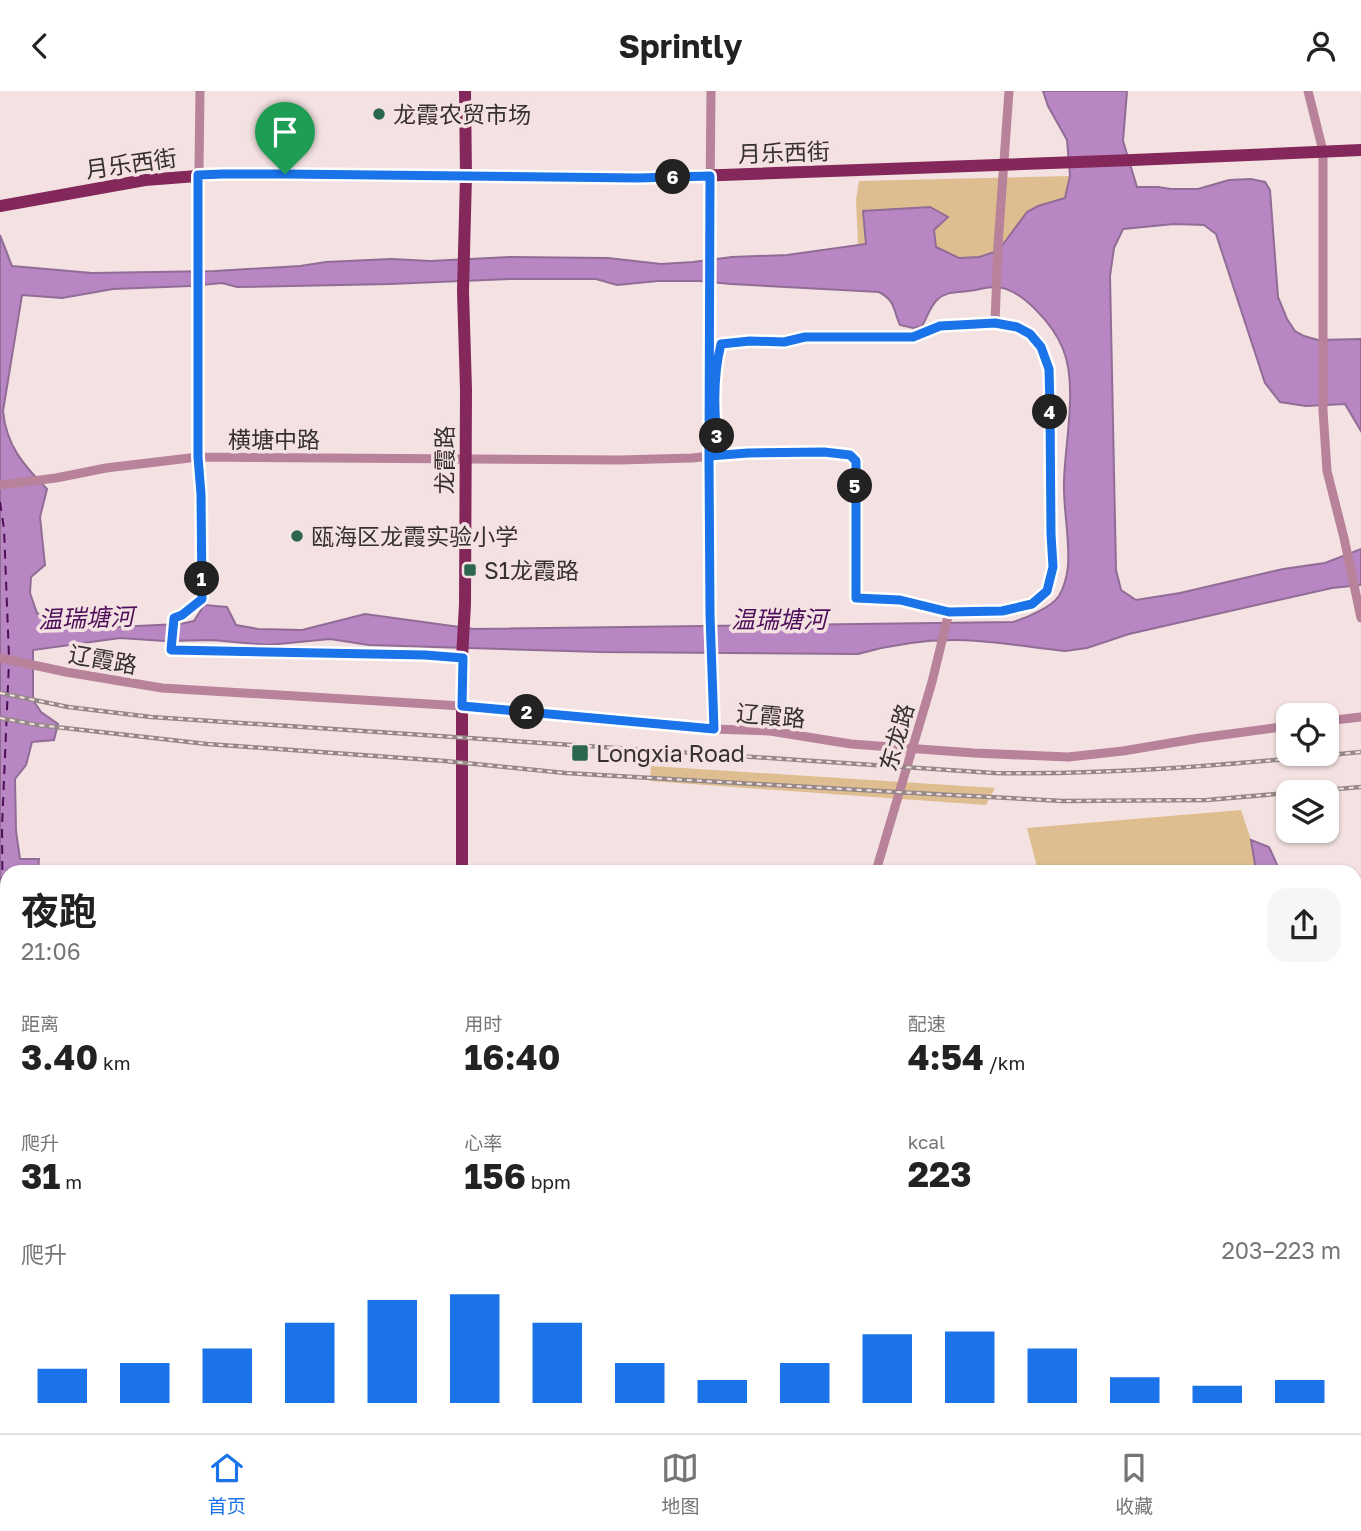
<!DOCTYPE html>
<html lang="zh">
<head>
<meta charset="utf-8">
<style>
  :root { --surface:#fff; --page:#f6f6f6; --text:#222; --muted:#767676; --line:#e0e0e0; --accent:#1a73e8 }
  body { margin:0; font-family:"Golos Text","Noto Sans SC",sans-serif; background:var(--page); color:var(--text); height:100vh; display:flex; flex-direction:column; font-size:26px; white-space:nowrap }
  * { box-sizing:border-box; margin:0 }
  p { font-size:23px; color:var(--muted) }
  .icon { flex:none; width:38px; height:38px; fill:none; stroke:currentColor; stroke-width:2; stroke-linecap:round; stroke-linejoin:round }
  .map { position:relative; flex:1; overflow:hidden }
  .side { position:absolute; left:0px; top:774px; width:1362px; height:569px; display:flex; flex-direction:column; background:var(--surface); border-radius:21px 21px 0 0; box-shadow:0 2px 5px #0004 }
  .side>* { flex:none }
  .fabs { position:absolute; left:1276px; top:612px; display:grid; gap:14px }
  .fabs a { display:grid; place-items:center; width:63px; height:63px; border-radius:14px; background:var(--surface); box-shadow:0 2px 5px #0004; font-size:35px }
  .pin { position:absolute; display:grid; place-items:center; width:60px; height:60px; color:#fff; margin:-72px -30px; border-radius:50% 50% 50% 0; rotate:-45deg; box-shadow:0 0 7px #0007 }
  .pin .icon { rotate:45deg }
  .km { position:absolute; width:35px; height:35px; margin:-18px; border-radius:50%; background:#222; color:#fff; font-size:19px; line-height:35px; text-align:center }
  .round { display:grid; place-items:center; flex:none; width:74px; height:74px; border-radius:21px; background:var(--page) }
  .headline { display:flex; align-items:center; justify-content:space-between; height:119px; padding:0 21px }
  h1 { font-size:38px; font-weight:700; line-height:52px }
  .metrics { display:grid; grid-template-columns:repeat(3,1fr); gap:10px; height:119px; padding:7px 21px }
  .metrics div { display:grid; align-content:center }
  .metrics b { font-size:35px; font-weight:700 }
  .metrics small { font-size:19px; font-weight:400 }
  .metrics p { font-size:19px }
  .chart { height:196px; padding:14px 21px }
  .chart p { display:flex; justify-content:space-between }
  .chart svg { width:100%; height:126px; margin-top:7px; stroke:var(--accent); stroke-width:6 }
  header { display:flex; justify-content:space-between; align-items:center; height:91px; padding:0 21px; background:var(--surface); font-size:32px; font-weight:700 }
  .menu { display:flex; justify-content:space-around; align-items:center; height:98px; border-top:2px solid var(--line); background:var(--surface); font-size:19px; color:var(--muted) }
  .menu a { display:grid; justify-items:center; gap:4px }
  .menu .selected { color:var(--accent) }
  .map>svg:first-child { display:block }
  .green { fill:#debe90 }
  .water { fill:#b886c2; stroke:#916c96; stroke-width:2; fill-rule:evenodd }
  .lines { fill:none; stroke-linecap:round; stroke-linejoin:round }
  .ferry { stroke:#4e0f5a; stroke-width:2; stroke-dasharray:9 7; stroke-linecap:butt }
  .minor { stroke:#b7829a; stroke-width:9 }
  .major { stroke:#84285c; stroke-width:12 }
  .rail-casing { stroke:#958888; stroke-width:4.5 }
  .rail { stroke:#f4e1e1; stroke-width:2; stroke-dasharray:5; stroke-linecap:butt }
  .route-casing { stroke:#fff; stroke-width:14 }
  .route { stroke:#1a73e8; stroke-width:9 }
  .poi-dot { fill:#2d664f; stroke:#f4e1e1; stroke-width:2.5 }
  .labels { text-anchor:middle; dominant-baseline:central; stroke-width:7; stroke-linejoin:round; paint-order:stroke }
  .poi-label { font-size:23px; fill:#373030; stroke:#f4e1e1; text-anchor:start }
  .street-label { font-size:23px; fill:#373030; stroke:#f4e1e1 }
  .water-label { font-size:24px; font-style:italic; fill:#4e0f5a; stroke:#f4e1e1 }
</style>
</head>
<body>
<header><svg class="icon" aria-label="back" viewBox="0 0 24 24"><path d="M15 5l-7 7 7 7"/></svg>Sprintly<svg class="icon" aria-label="person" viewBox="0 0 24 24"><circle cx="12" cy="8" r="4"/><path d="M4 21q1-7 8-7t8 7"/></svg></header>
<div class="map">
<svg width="1361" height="1342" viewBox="0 0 1361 1342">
  <rect width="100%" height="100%" fill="#f4e1e1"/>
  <path class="green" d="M1070,85L1065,107L1038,115L997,160L979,166L959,167L936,156L934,139L858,154L856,109L859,90Z
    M651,675L995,697L986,714L650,690Z
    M1241,719L1251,749L1256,780H1038L1027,737Z"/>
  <path class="water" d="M1043,0H1127L1123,50L1137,96H1158L1171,98H1198L1229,89L1251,88L1265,91L1270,99L1278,206L1287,228L1295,240L1304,245L1318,249L1361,248V340L1345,313L1306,315L1280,311L1265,292L1216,143L1204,134L1174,133L1123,138L1114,157L1110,185L1116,479L1121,499L1136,509L1180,502L1283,478L1325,472L1361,458V494L1332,497L1129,543L1087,557L1065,560C1036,557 1007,552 978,550C938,547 897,552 858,563L600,561L369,554L330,548L268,554L212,549L165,550L120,547L33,559V609L41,621L58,633L54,649L32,651L26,674L15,688L16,740L20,768H39L38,780H7V1335H44L42,1342H0V144L12,175L92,182L215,180L300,175L326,171L391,168L430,170L510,166L608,167L661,173L693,171L732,166L787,164L866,153L863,120L930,116L948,126L934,139L936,156L959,167L979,166L998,160L1027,121L1038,115L1065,107L1070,85L1067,49L1048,15ZM511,188H596L617,194L658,190H699L731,193L879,201C896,210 893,219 900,234L913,237L922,235C928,225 930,215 938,208C947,200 957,202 968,200C977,199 986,196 995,196C1021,196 1054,235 1063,258C1078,294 1065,351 1064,390C1063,418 1070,446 1068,475C1067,485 1064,496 1059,505C1052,516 1026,527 1013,531L474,538L365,523L302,539L258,538L236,534L227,516L204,514L194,530L180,533L94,537L56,532L37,522L30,502L31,486L45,474L40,426L47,398C24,375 6,354 3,320L22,204L62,207L113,198L191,195L222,192L237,196L390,193Z
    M1251,749L1269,756L1280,780H1256Z"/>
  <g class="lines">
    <path class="ferry" d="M0,411L4,438L9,566
      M3,859L2,736L9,571
      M3,872V887
      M4,897L7,1007
      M15,1342V1335"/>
    <path class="minor" d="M200,0L197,234L198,366L201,403L202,508L182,524L174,527L171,559L425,564L462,567
      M711,0C709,213 707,426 714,638
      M1308,0L1323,60V320L1327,380L1344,447L1361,527
      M995,232C1031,236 1038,246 1049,278L1051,443L1053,476L1047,500L1032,513L1002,520L949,521L900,509L856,507V370L850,364L824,361L748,362L719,364C714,328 712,288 721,253L750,250L784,251L805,246H913L940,235Z
      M995,232L998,154L1009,0
      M0,394L56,387L106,377L198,366L619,369L692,367L719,364
      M0,567L66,581L162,597L462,615L714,638L770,640L851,653L974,662L1068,666L1123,660L1200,647L1288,635
      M1326,630L1361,626
      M204,779L210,780
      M876,780L932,591L949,521
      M1354,895L1361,894
      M1354,987L1361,985
      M815,1335L836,1342
      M1074,1335L1076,1342
      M592,1342L593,1335
      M753,1342L754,1335
      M1039,1342L1062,1335"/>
    <path class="major" d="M0,115L145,89L223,83L638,87L1133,69L1361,59
      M462,780V567L465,513L466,299L463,200L466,85L465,0
      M0,866L7,867
      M0,891L7,893
      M1354,1225L1361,1228
      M1354,1248L1361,1250
      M445,1342L447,1335"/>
    <defs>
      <path id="rail" d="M0,602L68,616L151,626L994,682C1118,684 1237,673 1361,661
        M0,627L38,634L207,653L445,670L565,682L896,701L1063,710L1207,709L1288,702
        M1289,702L1361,696"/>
    </defs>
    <use href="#rail" class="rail-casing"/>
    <use href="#rail" class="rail"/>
  </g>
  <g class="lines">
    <defs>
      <path id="route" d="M285,83H223L198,84V366L201,403L202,508L182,524L174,527L171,559L425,564L463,567L462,615L714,638L710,524L709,365L719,364C714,328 712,288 721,253L750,250L784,251L805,246H913L940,235L995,232L1017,236L1030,243L1041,256L1049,278L1050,317L1051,443L1053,476L1047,500L1032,513L1002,520L949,521L900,509L856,507V370L850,364L824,361L748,362L709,365L710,85L638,87L285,83"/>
    </defs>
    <use href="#route" class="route-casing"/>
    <use href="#route" class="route"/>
  </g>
  <g class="poi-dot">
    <circle cx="379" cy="23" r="7"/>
    <circle cx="297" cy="445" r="7"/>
    <rect x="463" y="472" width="14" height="14" rx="3.5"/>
    <rect x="571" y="653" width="18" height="18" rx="3.5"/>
  </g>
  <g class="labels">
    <g class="poi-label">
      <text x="393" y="23">龙霞农贸市场</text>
      <text x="311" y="445">瓯海区龙霞实验小学</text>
      <text x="484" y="479">S1龙霞路</text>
      <text x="596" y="662">Longxia Road</text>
    </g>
    <g class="street-label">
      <text transform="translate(784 61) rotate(-2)">月乐西街</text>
      <text transform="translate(131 72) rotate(-8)">月乐西街</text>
      <text x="274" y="348">横塘中路</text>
      <text transform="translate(444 369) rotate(-90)">龙霞路</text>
      <text transform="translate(103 568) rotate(10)">辽霞路</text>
      <text transform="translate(771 624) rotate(5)">辽霞路</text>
      <text transform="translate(896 646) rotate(-74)">东龙路</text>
    </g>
    <g class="water-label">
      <text transform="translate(86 526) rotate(-2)">温瑞塘河</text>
      <text x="779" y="527">温瑞塘河</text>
    </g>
  </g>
</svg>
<div class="fabs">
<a><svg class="icon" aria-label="locate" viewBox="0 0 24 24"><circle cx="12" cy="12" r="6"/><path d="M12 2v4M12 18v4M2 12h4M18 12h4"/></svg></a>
<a><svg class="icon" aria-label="layers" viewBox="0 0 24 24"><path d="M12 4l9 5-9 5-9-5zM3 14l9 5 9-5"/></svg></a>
</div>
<div class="pin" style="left:285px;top:83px;background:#1e9e55"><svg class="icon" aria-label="arrive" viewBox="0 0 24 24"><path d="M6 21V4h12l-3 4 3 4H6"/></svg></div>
<b class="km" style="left:202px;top:488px">1</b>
<b class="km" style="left:527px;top:621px">2</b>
<b class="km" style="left:717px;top:345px">3</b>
<b class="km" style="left:1050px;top:321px">4</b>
<b class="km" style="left:855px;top:395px">5</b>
<b class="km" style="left:673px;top:86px">6</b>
<section class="side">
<div class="headline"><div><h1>夜跑</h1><p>21:06</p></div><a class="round"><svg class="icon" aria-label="share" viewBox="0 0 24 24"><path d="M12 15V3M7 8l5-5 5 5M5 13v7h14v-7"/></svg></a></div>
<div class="metrics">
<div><p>距离</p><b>3.40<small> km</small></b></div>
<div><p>用时</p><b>16:40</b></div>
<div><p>配速</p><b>4:54<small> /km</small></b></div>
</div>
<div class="metrics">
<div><p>爬升</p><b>31<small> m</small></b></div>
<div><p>心率</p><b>156<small> bpm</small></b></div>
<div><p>kcal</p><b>223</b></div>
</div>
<div class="chart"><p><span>爬升</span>203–223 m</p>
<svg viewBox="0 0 160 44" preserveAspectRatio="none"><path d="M5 44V32M15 44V30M25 44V25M35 44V16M45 44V8M55 44V6M65 44V16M75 44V30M85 44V36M95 44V30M105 44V20M115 44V19M125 44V25M135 44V35M145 44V38M155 44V36"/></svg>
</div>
</section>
</div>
<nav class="menu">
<a class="selected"><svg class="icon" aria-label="home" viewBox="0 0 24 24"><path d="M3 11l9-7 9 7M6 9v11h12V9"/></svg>首页</a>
<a><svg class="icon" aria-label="map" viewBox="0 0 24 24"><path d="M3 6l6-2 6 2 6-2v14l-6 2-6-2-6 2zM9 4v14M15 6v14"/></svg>地图</a>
<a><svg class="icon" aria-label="saved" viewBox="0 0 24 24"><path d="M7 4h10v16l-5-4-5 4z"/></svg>收藏</a>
</nav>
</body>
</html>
